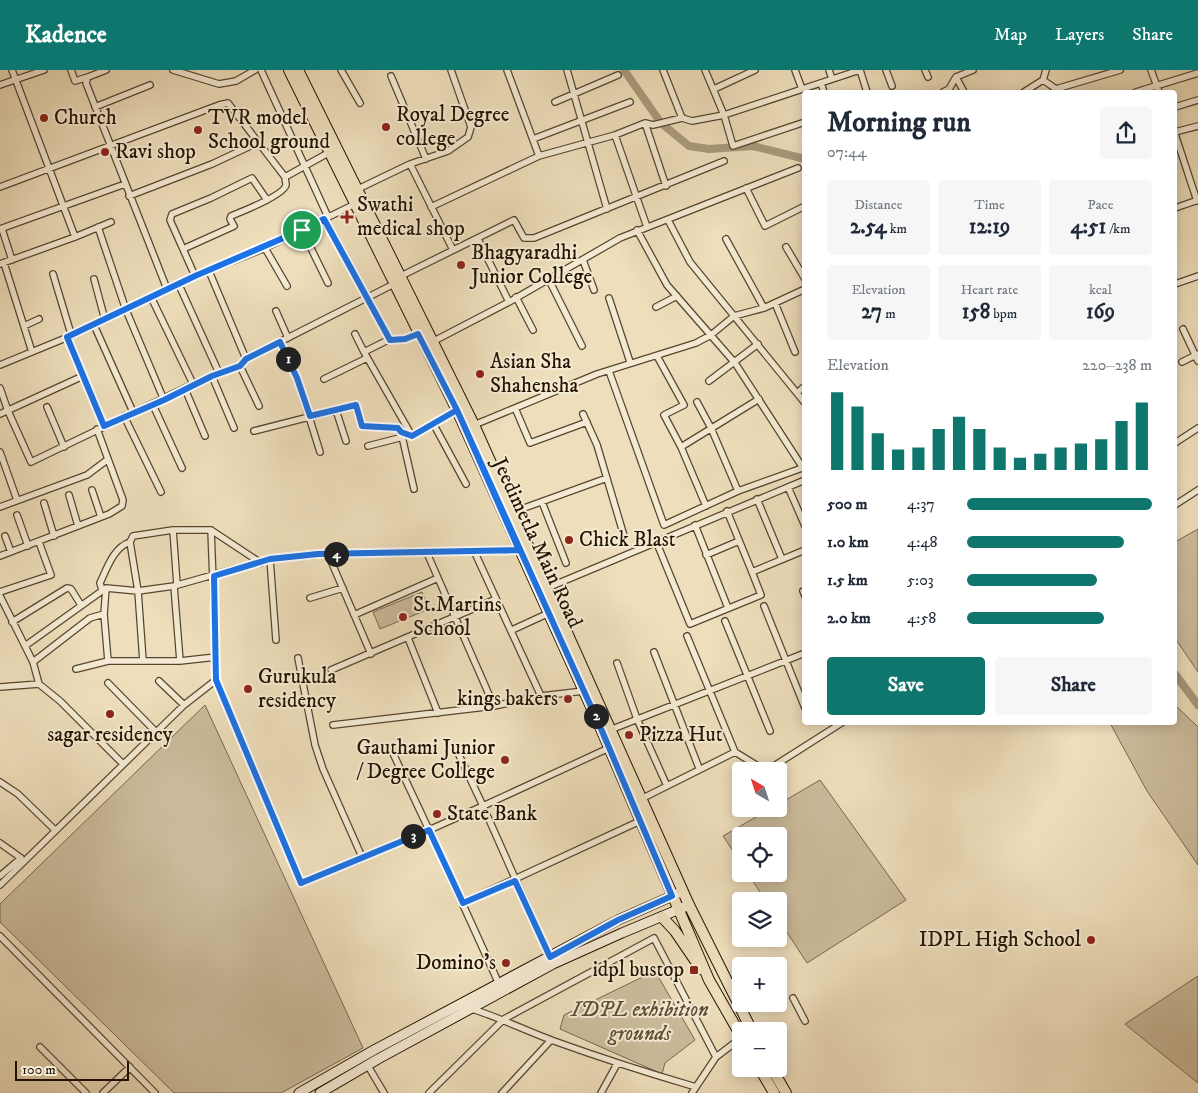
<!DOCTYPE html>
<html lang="en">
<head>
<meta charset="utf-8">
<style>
  :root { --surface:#fff; --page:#f6f6f7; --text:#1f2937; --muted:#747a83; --accent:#0f766e }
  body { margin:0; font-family:"IM FELL DW Pica",serif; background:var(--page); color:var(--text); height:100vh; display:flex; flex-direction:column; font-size:19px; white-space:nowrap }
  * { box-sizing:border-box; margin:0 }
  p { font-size:16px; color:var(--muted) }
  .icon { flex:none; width:28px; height:28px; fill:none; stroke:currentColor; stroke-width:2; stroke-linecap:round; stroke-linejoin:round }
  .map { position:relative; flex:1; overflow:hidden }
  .details { position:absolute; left:802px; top:20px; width:375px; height:635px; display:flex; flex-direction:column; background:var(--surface); border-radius:5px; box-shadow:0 2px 12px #0003 }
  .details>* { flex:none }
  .needle { width:32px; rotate:321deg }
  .buttons { position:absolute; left:732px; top:692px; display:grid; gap:10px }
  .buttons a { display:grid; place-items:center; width:55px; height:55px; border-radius:5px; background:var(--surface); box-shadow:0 2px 12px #0003; font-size:25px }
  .scale { position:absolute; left:15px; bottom:12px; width:114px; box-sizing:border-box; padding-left:5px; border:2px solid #231300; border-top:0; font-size:14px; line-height:18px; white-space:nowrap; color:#231300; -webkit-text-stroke:4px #f4ead3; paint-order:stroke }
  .pin { position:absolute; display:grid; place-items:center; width:42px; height:42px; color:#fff; margin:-21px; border:2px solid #fff; border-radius:50%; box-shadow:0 1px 5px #0007 }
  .km { position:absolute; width:25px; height:25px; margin:-12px; border-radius:50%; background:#222; color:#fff; font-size:14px; line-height:25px; text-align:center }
  .round { display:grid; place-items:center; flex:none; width:52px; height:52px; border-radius:5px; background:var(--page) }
  .head { display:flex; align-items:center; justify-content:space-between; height:85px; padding:0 25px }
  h1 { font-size:28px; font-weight:700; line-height:38px }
  .stats { display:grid; grid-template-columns:repeat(3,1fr); gap:8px; height:85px; padding:5px 25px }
  .stats div { display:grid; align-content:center; border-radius:5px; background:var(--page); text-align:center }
  .stats b { font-size:21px; font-weight:700 }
  .stats small { font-size:14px; font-weight:400 }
  .stats p { font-size:14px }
  .chart { height:140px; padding:10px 25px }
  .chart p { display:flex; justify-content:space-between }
  .chart svg { width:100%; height:90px; margin-top:5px; stroke:var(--accent); stroke-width:6 }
  .action { display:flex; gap:10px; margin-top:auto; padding:10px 25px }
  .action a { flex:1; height:58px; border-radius:5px; background:var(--accent); color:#fff; font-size:20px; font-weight:700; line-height:58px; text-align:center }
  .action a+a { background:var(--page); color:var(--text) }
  ul { padding:0 25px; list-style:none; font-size:16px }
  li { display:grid; grid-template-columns:80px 60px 1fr; align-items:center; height:38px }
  li i { height:12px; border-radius:6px; background:var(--accent) }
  header { display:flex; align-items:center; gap:30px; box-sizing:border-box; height:70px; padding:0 25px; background:var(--accent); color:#fff }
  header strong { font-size:24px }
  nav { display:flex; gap:28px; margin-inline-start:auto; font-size:18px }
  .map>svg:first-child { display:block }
  .green { fill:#cbbb9b; stroke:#77674e }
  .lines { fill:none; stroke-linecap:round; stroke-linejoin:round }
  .canal { stroke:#a9997b; stroke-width:8 }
  .street-casing { stroke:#56462f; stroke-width:8 }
  .secondary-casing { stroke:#231300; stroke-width:11 }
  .primary-casing { stroke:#231300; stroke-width:12 }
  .street { stroke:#f4ead3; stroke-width:5.5 }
  .secondary { stroke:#f4ead3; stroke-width:9 }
  .primary { stroke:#eedebb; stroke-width:10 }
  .route-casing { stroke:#fff; stroke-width:10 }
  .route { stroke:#1a73e8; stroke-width:6 }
  .poi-dot { fill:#8f2418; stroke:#f4ead3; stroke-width:2 }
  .labels { text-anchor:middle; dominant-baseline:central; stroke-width:4; stroke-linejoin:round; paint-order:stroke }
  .poi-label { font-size:21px; fill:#231300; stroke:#f4ead3; text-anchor:start }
  .street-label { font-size:21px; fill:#231300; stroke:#f4ead3 }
  .park-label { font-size:21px; font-style:italic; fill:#5e4e36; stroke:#f4ead3 }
</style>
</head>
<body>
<header>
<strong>Kadence</strong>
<nav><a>Map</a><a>Layers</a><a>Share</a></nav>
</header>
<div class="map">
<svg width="1198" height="1023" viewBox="0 0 1198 1023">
  <rect width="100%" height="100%" fill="#eedebb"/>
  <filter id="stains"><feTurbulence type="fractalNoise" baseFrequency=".004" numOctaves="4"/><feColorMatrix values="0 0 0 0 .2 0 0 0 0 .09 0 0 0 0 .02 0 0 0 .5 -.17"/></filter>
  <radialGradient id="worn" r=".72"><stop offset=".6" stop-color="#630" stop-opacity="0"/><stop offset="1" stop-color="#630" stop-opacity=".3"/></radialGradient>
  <path class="green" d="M1198,459V602L1175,568V472Z
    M422,522L429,539L380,559L373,542Z
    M205,635L363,978L281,1023H174L0,852V834Z
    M1175,635L1198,657V795L1147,721L1110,653L1175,652Z
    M820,710L906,830L807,893L779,850V831H766L748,804H779V766H741V793L723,766L770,739H779V734Z
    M655,901L695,970L665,993L662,1004L560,959L564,945Z
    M1198,906V1013L1125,954Z"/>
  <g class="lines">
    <path class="canal" d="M624,0L661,53L689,76L709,79L753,76L805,89
      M1175,604L1198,635"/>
    <defs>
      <path id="street" d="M12,0L75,167
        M71,0L75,11L88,7
        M106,0L88,7L86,13L167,219
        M173,0L219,14L236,11L255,0
        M261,0L328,147
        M341,0L360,33
        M507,0L539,86L615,65L645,53L653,55L682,48L692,51L724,45L860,0
        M567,0L607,139
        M663,0L682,48
        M705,0L724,45L733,76L805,52
        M795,0L802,19
        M829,0L832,9
        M860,0L867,22
        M886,0L892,16
        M925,0L928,7
        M1151,0L1159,22
        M391,6L426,89
        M956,7L964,22
        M1043,10L1056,19L1120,0
        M821,13L824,22
        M0,15L44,0
        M714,19L755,0
        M943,22L949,19L956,7L973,0
        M1024,22L1043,10L1046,0
        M1136,22L1198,3
        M555,32L618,5
        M95,37L150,15
        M1175,37L1198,30
        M645,53L666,116
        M1175,62L1198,56
        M1175,64L1197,131
        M615,65L647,157
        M533,69L630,32
        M410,94L453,180
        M0,117L219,35L228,33L285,107
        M746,118L765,156L805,136
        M358,119L410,94L448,81L468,67L471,57L451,0
        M129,126L212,94L259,72
        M431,137L539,86
        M1175,138L1198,130
        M325,149L390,269
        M668,150L690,192L805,333
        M98,157L126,240L164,330
        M0,159L125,114
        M2,159L12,190
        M302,160L328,213
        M637,160L667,215L735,293L803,398
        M478,169L509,232
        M726,169L764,238
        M786,177L805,209
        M265,178L287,216
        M183,179L234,156L230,149L231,146C241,142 284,125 286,115C286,112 285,110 285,107L330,82
        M583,190L594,220
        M4,193L32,282
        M0,194L75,167L111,152
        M209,201L246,289
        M53,204L71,264
        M195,206L170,150L172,144L211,128L252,108L267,130
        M401,206L514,150L524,168H534L724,91
        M548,208L582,276
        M94,209L105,250
        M1175,214L1198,206
        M179,215L219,303
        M151,227L193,314
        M516,227L533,260
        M609,228L630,292
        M775,233L795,282
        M656,237L677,226
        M276,241L288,268
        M94,255L133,342
        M24,256L39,249
        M1183,259L1198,291
        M355,264L364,282L390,269H405L419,264
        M67,267L104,356
        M434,271L509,232L620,168L798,98
        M280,272L297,308L320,382
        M364,282L412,366
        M657,286L684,335L664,345L681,377L706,436
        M1182,292L1198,284
        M0,295L73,265L195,206L265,178L355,134
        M240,296L259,336
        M609,301L664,455L738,421L805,397
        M212,306L234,358
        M324,309L367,288
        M709,311L758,274
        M0,318L8,341L31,392L193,314L240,296L246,289L394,214
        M185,319L205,366
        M798,322L805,316
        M697,332L711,358L738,421
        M153,335L182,398
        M47,337L64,377
        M515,338L530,373L587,352
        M336,340L346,371
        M0,344L83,306
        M583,344L597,375L624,466
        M124,346L161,422
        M434,355L466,414
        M474,355L597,304L696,273L711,265L734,246L764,238L805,219
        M254,361L356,335L362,356L398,358L401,362L412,366L457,340
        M401,362L414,419
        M1175,373L1198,358
        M368,376L403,367
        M681,377L759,329
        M0,382L17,430
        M788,417L805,456
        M92,420L101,447
        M69,425L78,456
        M757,429L782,489
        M542,432L566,493
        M44,433L54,466
        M1175,435L1198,420
        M0,437L87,405L107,390
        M727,441L752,502
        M513,442L607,408
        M17,445L28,476
        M695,455L728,538
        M173,460L177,515
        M5,466L11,482
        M656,471L690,554L761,525L752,502L805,480
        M427,483L494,636
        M328,484L371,584
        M706,485L739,471
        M0,486L109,444L122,436L123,430L97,359
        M270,489L276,570
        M174,516L180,591L216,587L211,460
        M106,518L104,544L108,591H143
        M547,518L805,410
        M102,520L100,513C107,498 114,477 130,472
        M803,521L805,526
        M0,522L51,505L39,472
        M0,526L33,592L39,614
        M310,528L343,518
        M764,536L805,638
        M354,545L438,508
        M725,551L770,661
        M12,552L67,518L71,519L81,535
        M512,560L549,543
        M687,566L735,682
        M408,568L438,643
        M25,576L106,518L138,521L174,516L270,489L328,484L519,480
        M654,582L699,698
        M216,587V610L301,813L429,760L391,679
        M298,588L315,675L323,699L362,787
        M180,591H143L138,521L130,472L133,466L173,460H211L261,493
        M33,592L90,548L104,544
        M617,593L637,649L667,716
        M76,599L108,591
        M331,600L496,529
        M159,611L184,635
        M108,613L156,662
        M0,617L39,614L60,631L123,694
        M541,626L584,621
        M333,655L494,636L541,626L475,483
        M610,660L805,583
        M459,685L483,736L609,678
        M0,712L18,724L55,760
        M641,729L735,682L766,701L843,652
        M0,773L21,788L0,806
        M0,815L184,635L216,610
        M463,833L640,751
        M0,866L155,1023
        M499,914L429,760L483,736L550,887
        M793,928L805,951
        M472,939C501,948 526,961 554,971C601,988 648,1003 696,1017
        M40,977L86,1023
        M368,996L384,1023
        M103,1023L130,997
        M429,1023L504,949L654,868L716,987
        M502,1023L551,970
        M601,1023L617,994
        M692,1023L716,987L741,968"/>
      <path id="secondary" d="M299,1023L374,980L618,850L679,823
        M320,1023L378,989L553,894L622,863L689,835"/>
      <path id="primary" d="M289,0L457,340L602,661L709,910L741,966
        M298,0L474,355L689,835L752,961
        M662,847L675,861L701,899
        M760,999L774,1023
        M772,999L786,1023"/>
    </defs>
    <use href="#street" class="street-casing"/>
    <use href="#secondary" class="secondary-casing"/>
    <use href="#primary" class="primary-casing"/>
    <use href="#street" class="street"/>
    <use href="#secondary" class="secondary"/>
    <use href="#primary" class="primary"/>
  </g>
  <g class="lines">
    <defs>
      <path id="route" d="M302,160L195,206L67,267L104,356L164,330L212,306L240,296L246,289L280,272L297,308L310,346L356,335L362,356L398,358L401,362L412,366L457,340L602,661L672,826L618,850L550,887L515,811L463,833L429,760L301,813L216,610L214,506L270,489L318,484L519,480L457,340L418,264L405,269L390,270L324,149L302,160"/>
    </defs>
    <use href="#route" class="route-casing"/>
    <use href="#route" class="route"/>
  </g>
  <g class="poi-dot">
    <circle cx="44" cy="48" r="5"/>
    <circle cx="386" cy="57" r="5"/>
    <circle cx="198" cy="60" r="5"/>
    <circle cx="105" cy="82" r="5"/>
    <path d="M344.5 139.5h5v5h5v5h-5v5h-5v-5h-5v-5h5z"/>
    <circle cx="461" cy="195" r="5"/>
    <circle cx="480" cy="304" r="5"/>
    <circle cx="569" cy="470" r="5"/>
    <circle cx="403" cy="547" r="5"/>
    <circle cx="248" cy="619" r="5"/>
    <circle cx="568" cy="629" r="5"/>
    <circle cx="110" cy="644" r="5"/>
    <circle cx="629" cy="665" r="5"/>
    <circle cx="505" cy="690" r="5"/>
    <circle cx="437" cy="744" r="5"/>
    <circle cx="1091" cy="870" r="5"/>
    <circle cx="506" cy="893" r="5"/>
    <rect x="689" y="895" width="10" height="10" rx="2.5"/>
  </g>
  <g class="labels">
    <g class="poi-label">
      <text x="396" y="45">Royal Degree<tspan x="396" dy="24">college</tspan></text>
      <text x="54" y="48">Church</text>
      <text x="208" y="48">TVR model<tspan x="208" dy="24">School ground</tspan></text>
      <text x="115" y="82">Ravi shop</text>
      <text x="357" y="135">Swathi<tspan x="357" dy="24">medical shop</tspan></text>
      <text x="471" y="183">Bhagyaradhi<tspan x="471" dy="24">Junior College</tspan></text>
      <text x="490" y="292">Asian Sha<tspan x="490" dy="24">Shahensha</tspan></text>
      <text x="579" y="470">Chick Blast</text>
      <text x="413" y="535">St.Martins<tspan x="413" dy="24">School</tspan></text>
      <text x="258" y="607">Gurukula<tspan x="258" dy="24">residency</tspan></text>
      <text x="558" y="629" text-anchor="end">kings bakers</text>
      <text x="110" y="665" text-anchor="middle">sagar residency</text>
      <text x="639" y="665">Pizza Hut</text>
      <text x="495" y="678" text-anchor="end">Gauthami Junior<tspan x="495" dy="24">/ Degree College</tspan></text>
      <text x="447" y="744">State Bank</text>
      <text x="1081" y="870" text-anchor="end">IDPL High School</text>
      <text x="496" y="893" text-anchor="end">Domino's</text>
      <text x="684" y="900" text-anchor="end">idpl bustop</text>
    </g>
    <g class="street-label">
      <text transform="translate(537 473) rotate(65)">Jeedimetla Main Road</text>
    </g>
    <g class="park-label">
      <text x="640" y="940">IDPL exhibition<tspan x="640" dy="24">grounds</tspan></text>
    </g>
  </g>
  <rect width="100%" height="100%" filter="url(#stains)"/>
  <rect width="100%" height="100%" fill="url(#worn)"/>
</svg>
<div class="buttons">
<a><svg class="needle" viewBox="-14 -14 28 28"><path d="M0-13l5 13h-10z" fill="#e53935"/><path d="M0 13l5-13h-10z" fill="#747a83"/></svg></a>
<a><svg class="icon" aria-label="locate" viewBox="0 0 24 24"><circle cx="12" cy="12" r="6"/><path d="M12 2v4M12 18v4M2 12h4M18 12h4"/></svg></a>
<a><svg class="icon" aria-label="layers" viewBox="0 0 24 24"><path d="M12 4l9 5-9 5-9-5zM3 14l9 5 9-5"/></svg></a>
<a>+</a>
<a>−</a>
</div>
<div class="scale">100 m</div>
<div class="pin" style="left:302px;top:160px;background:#1e9e55"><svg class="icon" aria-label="arrive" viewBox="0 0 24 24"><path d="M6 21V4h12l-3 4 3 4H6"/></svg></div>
<b class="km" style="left:288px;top:289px">1</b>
<b class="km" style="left:596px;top:646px">2</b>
<b class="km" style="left:413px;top:766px">3</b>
<b class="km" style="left:336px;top:484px">4</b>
<section class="details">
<div class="head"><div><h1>Morning run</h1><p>07:44</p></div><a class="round"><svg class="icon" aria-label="share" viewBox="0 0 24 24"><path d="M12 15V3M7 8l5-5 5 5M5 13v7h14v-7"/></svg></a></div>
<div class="stats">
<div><p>Distance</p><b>2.54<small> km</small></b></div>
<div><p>Time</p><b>12:19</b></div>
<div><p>Pace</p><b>4:51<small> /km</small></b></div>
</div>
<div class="stats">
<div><p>Elevation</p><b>27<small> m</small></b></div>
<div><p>Heart rate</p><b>158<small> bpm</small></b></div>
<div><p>kcal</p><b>169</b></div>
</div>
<div class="chart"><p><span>Elevation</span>220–238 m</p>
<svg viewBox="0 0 160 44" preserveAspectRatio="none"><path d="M5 44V6M15 44V13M25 44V26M35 44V34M45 44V33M55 44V24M65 44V18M75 44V24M85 44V33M95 44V38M105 44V36M115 44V33M125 44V31M135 44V29M145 44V20M155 44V11"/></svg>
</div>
<ul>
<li><b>500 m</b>4:37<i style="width:100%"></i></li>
<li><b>1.0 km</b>4:48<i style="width:85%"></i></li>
<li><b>1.5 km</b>5:03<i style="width:70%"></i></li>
<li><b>2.0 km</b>4:58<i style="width:74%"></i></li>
</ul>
<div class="action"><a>Save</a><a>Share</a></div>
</section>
</div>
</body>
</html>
